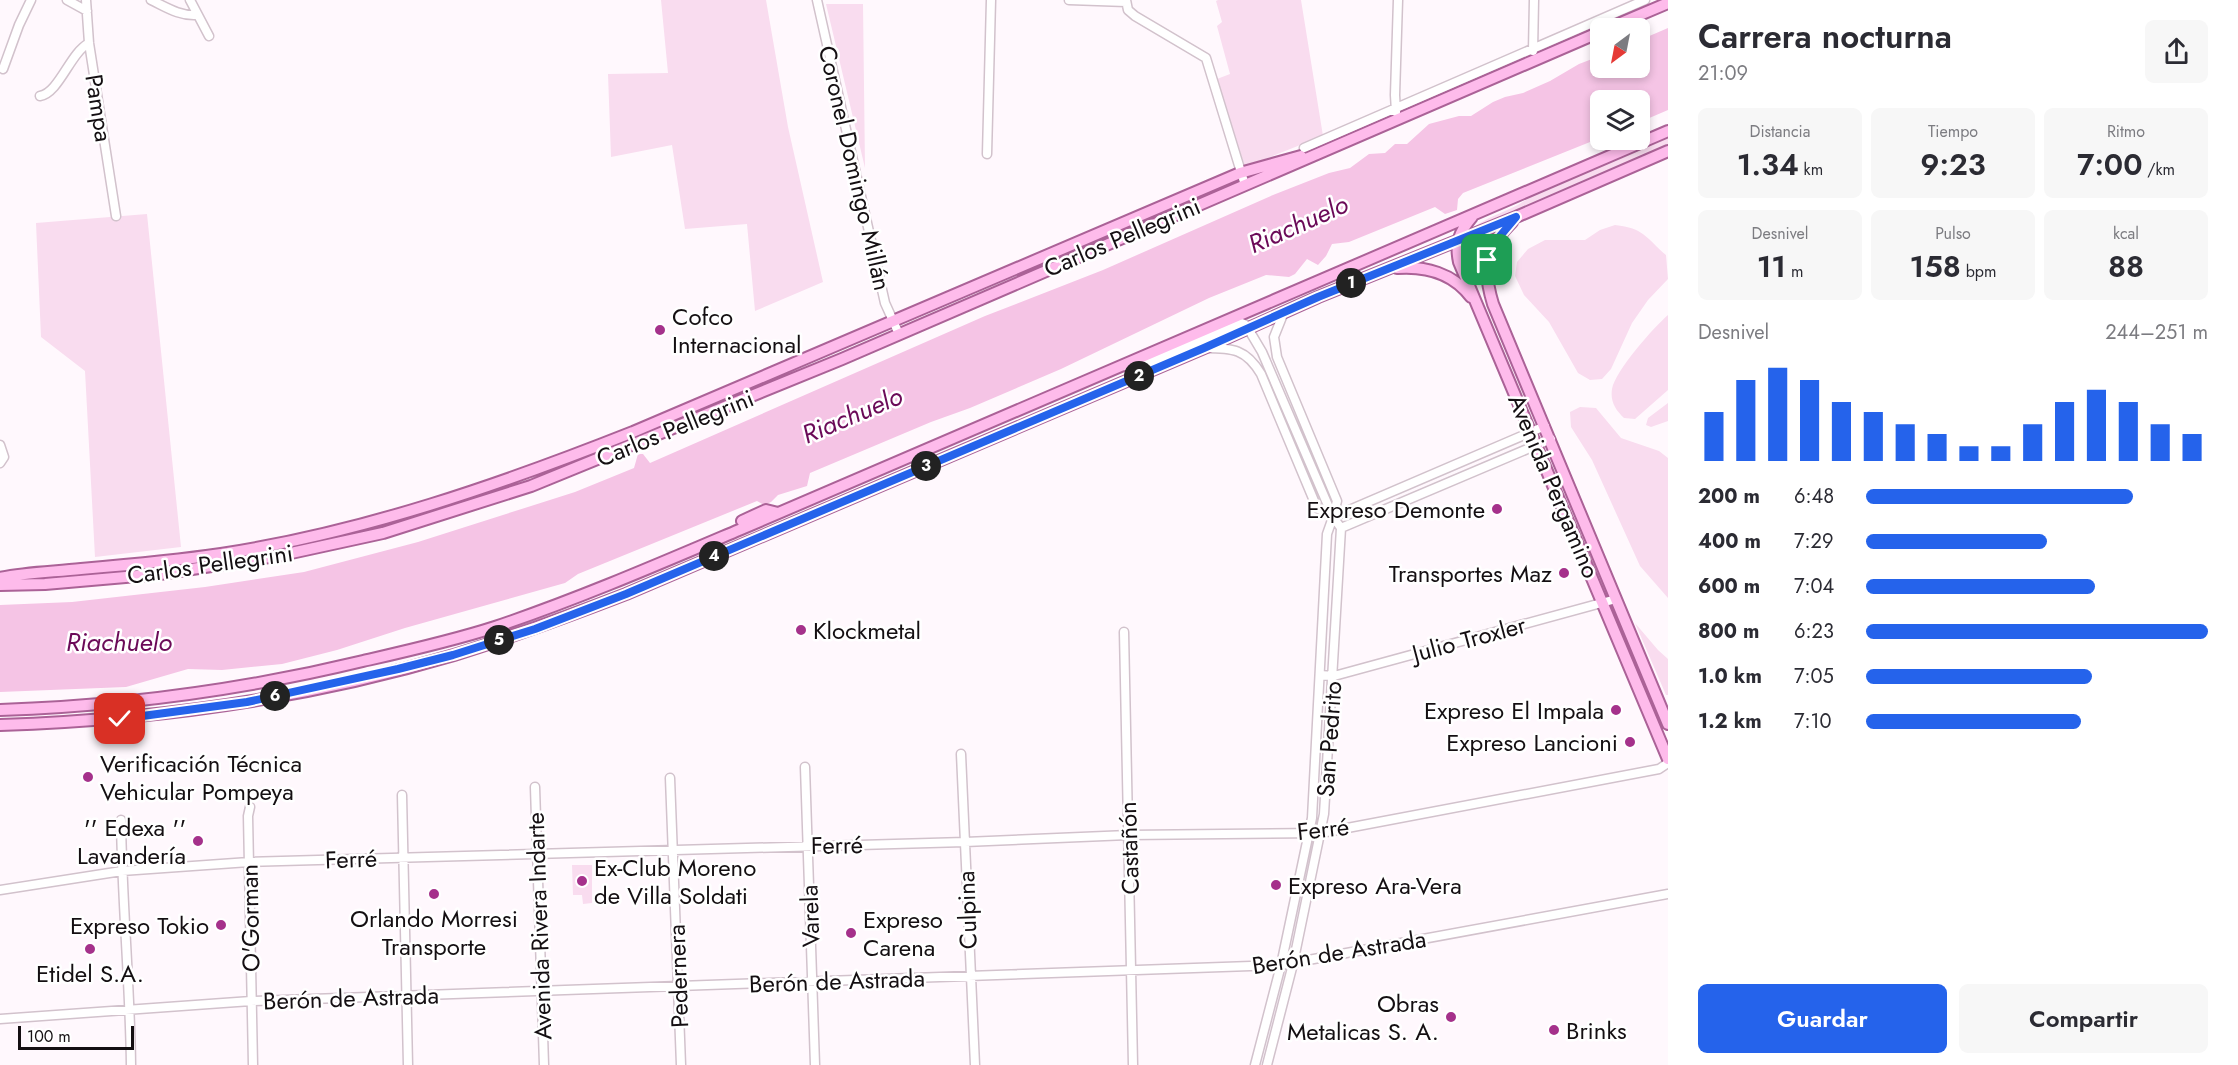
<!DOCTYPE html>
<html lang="es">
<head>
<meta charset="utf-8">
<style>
  :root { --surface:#fff; --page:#f7f7f7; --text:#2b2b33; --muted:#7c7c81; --accent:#2563eb }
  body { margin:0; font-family:Jost,sans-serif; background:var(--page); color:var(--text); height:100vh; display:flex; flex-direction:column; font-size:22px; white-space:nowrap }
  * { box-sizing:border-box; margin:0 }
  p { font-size:20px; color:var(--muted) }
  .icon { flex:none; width:33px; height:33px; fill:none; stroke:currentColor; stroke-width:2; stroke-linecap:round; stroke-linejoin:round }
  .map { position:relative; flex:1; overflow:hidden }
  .drawer { display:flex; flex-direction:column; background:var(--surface); width:570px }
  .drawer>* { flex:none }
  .needle { width:39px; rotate:212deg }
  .controls { position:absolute; left:1590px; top:18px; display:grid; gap:12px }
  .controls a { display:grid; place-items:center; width:60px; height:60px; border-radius:9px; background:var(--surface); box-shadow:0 3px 9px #0003; font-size:30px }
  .scale { position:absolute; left:18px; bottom:15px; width:116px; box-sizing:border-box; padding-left:6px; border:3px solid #140f12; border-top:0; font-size:16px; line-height:21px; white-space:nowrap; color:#140f12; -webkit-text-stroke:4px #fff; paint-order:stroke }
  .pin { position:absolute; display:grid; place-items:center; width:51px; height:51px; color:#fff; margin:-26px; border-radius:12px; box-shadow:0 3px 9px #0006 }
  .km { position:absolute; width:30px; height:30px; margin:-15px; border-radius:50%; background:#222; color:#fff; font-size:16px; line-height:30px; text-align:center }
  .round { display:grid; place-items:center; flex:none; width:63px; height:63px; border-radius:9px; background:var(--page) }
  .headline { display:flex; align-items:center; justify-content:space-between; height:102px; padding:0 30px }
  h1 { font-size:33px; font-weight:600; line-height:45px }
  .figures { display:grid; grid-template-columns:repeat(3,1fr); gap:9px; height:102px; padding:6px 30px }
  .figures div { display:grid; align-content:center; border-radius:9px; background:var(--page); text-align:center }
  .figures b { font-size:30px; font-weight:600 }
  .figures small { font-size:16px; font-weight:400 }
  .figures p { font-size:16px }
  .chart { height:168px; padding:12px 30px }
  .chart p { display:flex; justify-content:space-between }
  .chart svg { width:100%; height:108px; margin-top:6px; stroke:var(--accent); stroke-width:6 }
  .button { display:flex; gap:12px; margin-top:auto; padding:12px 30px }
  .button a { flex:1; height:69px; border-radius:9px; background:var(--accent); color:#fff; font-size:24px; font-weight:600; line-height:69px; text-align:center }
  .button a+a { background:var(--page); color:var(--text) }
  ul { padding:0 30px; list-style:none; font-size:20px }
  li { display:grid; grid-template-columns:96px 72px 1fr; align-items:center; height:45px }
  li i { height:15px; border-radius:8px; background:var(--accent) }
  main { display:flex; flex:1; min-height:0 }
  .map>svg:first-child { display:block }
  .green { fill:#f9dcef }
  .water { fill:#f5c4e5 }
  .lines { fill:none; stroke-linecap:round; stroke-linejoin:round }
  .minor-casing { stroke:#d2c2cc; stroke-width:11 }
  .major-casing { stroke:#ab6297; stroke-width:14 }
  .minor { stroke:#fff; stroke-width:8 }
  .major { stroke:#febbeb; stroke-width:10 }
  .route-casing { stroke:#fff; stroke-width:12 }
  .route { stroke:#2563eb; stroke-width:8 }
  .poi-dot { fill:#a5318b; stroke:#fff; stroke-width:2 }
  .labels { text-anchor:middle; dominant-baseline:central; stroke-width:5; stroke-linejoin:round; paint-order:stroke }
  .street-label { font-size:24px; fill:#140f12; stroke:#fff }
  .poi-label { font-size:24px; fill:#140f12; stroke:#fff; text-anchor:start }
  .water-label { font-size:26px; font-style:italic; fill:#6b0a58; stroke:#fff }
</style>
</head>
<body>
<main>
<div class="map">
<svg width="1668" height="1065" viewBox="0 0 1668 1065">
  <rect width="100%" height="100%" fill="#fff8fd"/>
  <path class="green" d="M661,0H766L788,127L823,282L755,311L747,224L685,229L672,145L611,157L608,74L668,73Z
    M1218,0H1301L1323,136L1245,167L1217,79L1230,74L1217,26L1222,22L1216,1Z
    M826,4H863L865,168Z
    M1668,138V148L1468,232C1486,215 1512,212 1531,196Z
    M147,214L181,547L95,557L85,371L41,337L36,223Z
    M1615,225C1644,228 1646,238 1666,255L1668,279L1648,300L1632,323L1611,369L1602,379L1590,380L1578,373L1549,322L1524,295L1515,276L1517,262L1528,249L1545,240H1585L1600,230Z
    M1668,315V390L1635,419L1624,418C1616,410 1610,402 1612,389C1615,371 1654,327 1668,315Z
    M1668,403V421L1651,427L1646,425L1648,418Z
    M1580,407L1596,408L1621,438L1659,451L1668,458V598L1640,566L1592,460L1571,427L1570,412Z
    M1635,623L1658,650L1668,659V695H1666Z
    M572,865H592V903L583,904L582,895H573Z"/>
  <path class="water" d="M1668,28V110L1640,122V100H1600V138L1463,193L1458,199L1457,210L1445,214L1435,207L1349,242L1332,244L1326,256L1318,265L1307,259L1295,274L1289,277L1266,275L1209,298L1061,369L970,408L931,422L810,473L807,486L778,495L771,502L764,505L757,501L578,574L565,583L405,628L337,650L282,664L222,670L188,669L126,687L0,692V605L72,602L205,587L304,572L418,542L575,492L634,468L638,454H643L650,463L985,316L1103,270L1273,195L1329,173L1350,168L1369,154L1385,153L1395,144H1407L1429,124L1459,116H1471L1493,102L1505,97L1523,93L1550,81L1579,64L1600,56V68H1640V40Z"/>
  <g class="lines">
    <defs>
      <path id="minor" d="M67,0L87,11
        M86,0L89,43L116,216
        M151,0C166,7 179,16 196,15
        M190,0L209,36
        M817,0L885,303L899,334
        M1069,0L1126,2
        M1126,0L1128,10L1135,16L1206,58L1245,185
        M1533,51L1534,0
        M3,69L19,25L31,0
        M40,96C59,93 70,53 89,43
        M1396,112L1395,95L1398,0
        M1304,148L1645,0
        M987,154L991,0
        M1205,348C1233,348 1246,349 1261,374L1317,508L1333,517
        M1123,366L1139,367L1242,323L1246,325L1262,352L1333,517L1341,528L1324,814L1293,964L1267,1065
        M0,445L4,457L0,463
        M1333,517L1545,426
        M1341,528L1551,439
        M1124,632L1133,1065
        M1320,675L1334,676L1616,599
        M961,754L975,1065
        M805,767L815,1065
        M670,778L681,1065
        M535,787L544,1065
        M402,795L408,1065
        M250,807L248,816L253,1065
        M121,820C122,902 130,983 131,1065
        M0,890L122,871L249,862L965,842L1128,835L1321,833L1659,769L1668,763
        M0,1019L251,1001L1281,965L1668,894
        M1255,1065L1281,965L1312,818L1327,534L1333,517L1337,501L1277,357L1274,337L1284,312"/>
      <path id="major" d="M1609,28L1668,3
        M1472,217C1459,232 1455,243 1459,262L1668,759
        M1512,222C1485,249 1482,268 1493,304L1668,724
        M1397,268C1425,266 1453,273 1471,297
        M742,521L766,510L778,513
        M0,578C26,572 55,572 81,569C128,565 174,561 221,554C364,532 499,485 633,432L1240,173L1301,156
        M0,585L45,584L160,574L282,555L383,533L531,486L842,359L1600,32
        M0,710C124,706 243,690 363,661C407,651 452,641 495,627C578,599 659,564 739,530L1668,131
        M0,725C153,720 306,699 454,655C512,637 569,616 626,594L1204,348L1318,297L1516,217L1668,151"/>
    </defs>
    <use href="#minor" class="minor-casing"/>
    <use href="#major" class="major-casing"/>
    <use href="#minor" class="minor"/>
    <use href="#major" class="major"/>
  </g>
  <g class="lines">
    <defs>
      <path id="route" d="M120,719L247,702L398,669L453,655L535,629L626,594L1204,348L1318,297L1516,217L1495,242L1487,260"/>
    </defs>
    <use href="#route" class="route-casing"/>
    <use href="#route" class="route"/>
  </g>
  <g class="poi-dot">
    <circle cx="660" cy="330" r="6"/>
    <circle cx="1497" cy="509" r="6"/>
    <circle cx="1564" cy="573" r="6"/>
    <circle cx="801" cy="630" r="6"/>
    <circle cx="1616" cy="710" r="6"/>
    <circle cx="1630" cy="742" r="6"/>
    <circle cx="88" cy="777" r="6"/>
    <circle cx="198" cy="841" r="6"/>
    <circle cx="582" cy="881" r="6"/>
    <circle cx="1276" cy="885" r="6"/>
    <circle cx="434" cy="894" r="6"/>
    <circle cx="221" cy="925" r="6"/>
    <circle cx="851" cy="933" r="6"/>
    <circle cx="90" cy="949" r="6"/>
    <circle cx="1451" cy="1017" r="6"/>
    <circle cx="1554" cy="1030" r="6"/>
  </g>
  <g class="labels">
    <g class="street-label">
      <text transform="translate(99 108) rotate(81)">Pampa</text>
      <text transform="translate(855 168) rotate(77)">Coronel Domingo Millán</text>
      <text transform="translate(1122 237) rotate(-23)">Carlos Pellegrini</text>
      <text transform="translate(675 428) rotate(-22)">Carlos Pellegrini</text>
      <text transform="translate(1554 486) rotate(67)">Avenida Pergamino</text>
      <text transform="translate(210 564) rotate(-8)">Carlos Pellegrini</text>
      <text transform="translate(1469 639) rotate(-15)">Julio Troxler</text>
      <text transform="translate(1329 739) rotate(-86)">San Pedrito</text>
      <text transform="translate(1323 829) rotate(-6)">Ferré</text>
      <text transform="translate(837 845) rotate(-1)">Ferré</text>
      <text transform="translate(1129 848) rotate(-92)">Castañón</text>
      <text transform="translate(351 859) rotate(-2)">Ferré</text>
      <text transform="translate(967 910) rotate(-92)">Culpina</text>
      <text transform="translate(810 916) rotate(-92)">Varela</text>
      <text transform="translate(250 918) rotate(-91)">O'Gorman</text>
      <text transform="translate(539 926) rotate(-92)">Avenida Rivera Indarte</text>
      <text transform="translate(1339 952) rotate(-9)">Berón de Astrada</text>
      <text transform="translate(678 976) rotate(-92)">Pedernera</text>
      <text transform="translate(837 981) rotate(-2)">Berón de Astrada</text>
      <text transform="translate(351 998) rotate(-2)">Berón de Astrada</text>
    </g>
    <g class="poi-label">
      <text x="672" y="316">Cofco<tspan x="672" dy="28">Internacional</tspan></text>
      <text x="1485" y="509" text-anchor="end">Expreso Demonte</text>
      <text x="1552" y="573" text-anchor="end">Transportes Maz</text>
      <text x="813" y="630">Klockmetal</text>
      <text x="1604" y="710" text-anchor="end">Expreso El Impala</text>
      <text x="1618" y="742" text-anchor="end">Expreso Lancioni</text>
      <text x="100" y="763">Verificación Técnica<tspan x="100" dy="28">Vehicular Pompeya</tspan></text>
      <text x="186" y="827" text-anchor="end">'' Edexa ''<tspan x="186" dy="28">Lavandería</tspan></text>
      <text x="594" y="867">Ex-Club Moreno<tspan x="594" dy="28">de Villa Soldati</tspan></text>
      <text x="1288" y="885">Expreso Ara-Vera</text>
      <text x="434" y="918" text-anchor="middle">Orlando Morresi<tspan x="434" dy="28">Transporte</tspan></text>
      <text x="863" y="919">Expreso<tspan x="863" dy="28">Carena</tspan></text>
      <text x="209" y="925" text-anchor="end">Expreso Tokio</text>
      <text x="90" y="973" text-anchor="middle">Etidel S.A.</text>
      <text x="1439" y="1003" text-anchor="end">Obras<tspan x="1439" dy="28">Metalicas S. A.</tspan></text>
      <text x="1566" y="1030">Brinks</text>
    </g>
    <g class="water-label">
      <text transform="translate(1298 224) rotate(-24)">Riachuelo</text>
      <text transform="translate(852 415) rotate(-23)">Riachuelo</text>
      <text x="119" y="642">Riachuelo</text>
    </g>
  </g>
</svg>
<div class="controls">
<a><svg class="needle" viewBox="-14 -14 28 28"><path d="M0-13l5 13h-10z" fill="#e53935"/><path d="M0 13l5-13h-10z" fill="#7c7c81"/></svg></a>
<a><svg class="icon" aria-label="layers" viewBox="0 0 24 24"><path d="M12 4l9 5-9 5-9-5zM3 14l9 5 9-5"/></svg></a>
</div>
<div class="scale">100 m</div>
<div class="pin" style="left:1487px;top:260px;background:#1e9e55"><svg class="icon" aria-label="arrive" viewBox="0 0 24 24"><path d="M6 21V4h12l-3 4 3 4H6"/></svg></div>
<div class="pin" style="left:120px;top:719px;background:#d93025"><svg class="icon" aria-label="check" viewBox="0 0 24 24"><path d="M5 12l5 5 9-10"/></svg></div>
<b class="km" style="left:1351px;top:283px">1</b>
<b class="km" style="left:1139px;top:376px">2</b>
<b class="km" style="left:926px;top:466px">3</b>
<b class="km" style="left:714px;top:556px">4</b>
<b class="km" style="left:499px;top:640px">5</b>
<b class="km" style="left:275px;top:696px">6</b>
</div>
<section class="drawer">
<div class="headline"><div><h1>Carrera nocturna</h1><p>21:09</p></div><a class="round"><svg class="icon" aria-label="share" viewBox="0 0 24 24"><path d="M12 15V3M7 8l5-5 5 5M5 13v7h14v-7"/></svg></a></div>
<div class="figures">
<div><p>Distancia</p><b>1.34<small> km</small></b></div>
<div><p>Tiempo</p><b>9:23</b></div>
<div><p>Ritmo</p><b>7:00<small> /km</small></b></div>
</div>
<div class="figures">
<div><p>Desnivel</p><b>11<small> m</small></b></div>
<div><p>Pulso</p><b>158<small> bpm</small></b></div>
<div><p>kcal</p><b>88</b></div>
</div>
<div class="chart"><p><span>Desnivel</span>244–251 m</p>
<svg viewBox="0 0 160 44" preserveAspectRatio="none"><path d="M5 44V24M15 44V11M25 44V6M35 44V11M45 44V20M55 44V24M65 44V29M75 44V33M85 44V38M95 44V38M105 44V29M115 44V20M125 44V15M135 44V20M145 44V29M155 44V33"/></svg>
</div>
<ul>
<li><b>200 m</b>6:48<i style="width:78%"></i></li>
<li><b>400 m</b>7:29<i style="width:53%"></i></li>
<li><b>600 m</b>7:04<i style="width:67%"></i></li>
<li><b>800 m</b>6:23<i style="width:100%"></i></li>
<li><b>1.0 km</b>7:05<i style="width:66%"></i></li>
<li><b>1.2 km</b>7:10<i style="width:63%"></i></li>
</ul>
<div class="button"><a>Guardar</a><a>Compartir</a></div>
</section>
</main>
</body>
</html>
